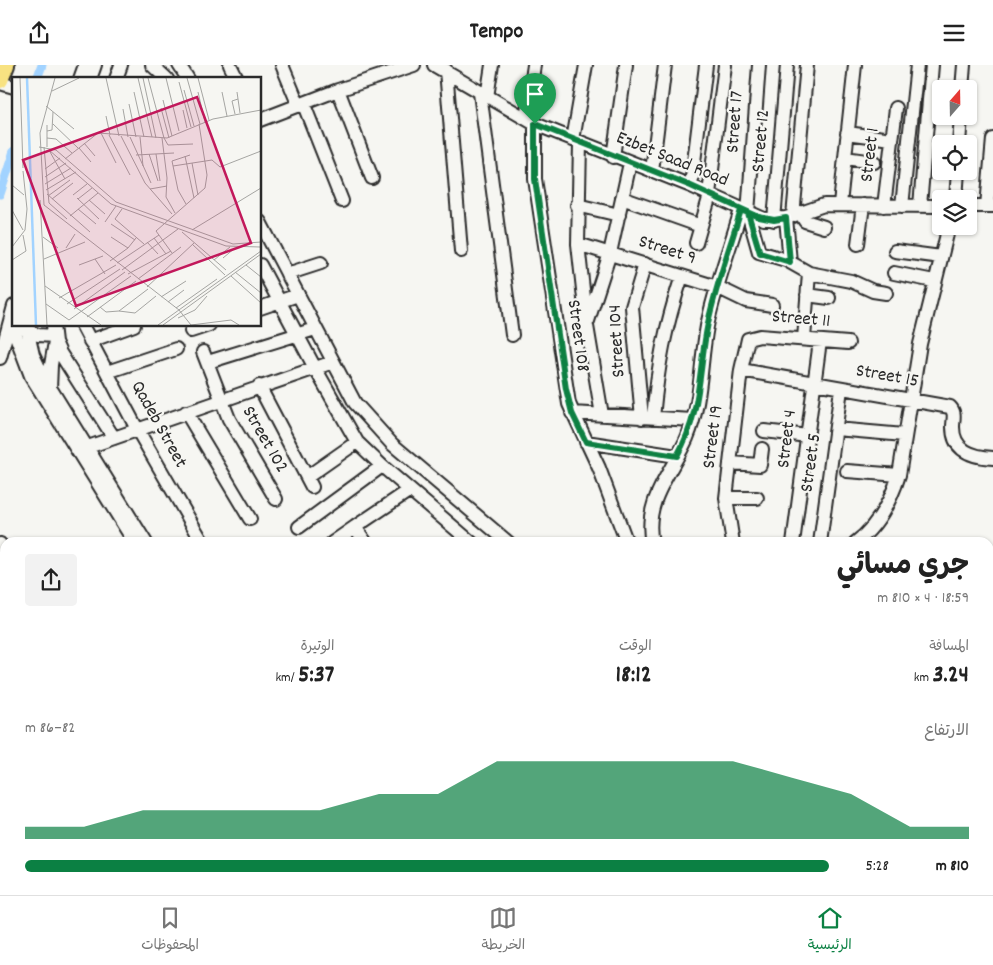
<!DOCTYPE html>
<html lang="ar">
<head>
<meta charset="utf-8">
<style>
  :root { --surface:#fff; --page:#f2f2f2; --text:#222; --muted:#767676; --line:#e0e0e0; --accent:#0b8043 }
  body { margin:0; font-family:Dekko,"Playpen Sans Arabic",sans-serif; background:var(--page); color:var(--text); direction:rtl; height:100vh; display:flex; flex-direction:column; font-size:19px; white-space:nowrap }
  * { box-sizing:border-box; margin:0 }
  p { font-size:16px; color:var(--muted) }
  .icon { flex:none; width:28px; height:28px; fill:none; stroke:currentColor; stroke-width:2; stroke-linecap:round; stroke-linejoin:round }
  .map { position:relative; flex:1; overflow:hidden; direction:ltr }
  .panel { position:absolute; left:0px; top:472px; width:994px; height:358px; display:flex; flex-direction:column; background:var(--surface); border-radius:15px 15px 0 0; box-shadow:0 1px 4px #0004; direction:rtl }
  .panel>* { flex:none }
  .needle { width:32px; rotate:20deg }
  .controls { position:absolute; left:932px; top:15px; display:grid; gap:10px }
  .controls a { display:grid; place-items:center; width:45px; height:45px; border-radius:5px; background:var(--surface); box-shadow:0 1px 4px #0004; font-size:25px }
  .pin { position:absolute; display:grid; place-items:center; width:42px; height:42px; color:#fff; margin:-51px -21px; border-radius:50% 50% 50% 0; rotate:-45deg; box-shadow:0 0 5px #0007 }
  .pin .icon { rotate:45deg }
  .round { display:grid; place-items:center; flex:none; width:52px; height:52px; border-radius:5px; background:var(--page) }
  .headline { display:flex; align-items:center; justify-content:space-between; height:85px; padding:0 25px }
  h1 { font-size:28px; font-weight:700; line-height:38px }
  .figures { display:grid; grid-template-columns:repeat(3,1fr); gap:8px; height:85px; padding:5px 25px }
  .figures div { display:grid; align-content:center }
  .figures b { font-size:25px; font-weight:700 }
  .figures small { font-size:14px; font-weight:400 }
  .figures p { font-size:14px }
  .chart { height:140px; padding:10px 25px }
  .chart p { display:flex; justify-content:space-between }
  .chart svg { width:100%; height:90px; margin-top:5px; fill:var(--accent); opacity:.7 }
  ul { padding:0 25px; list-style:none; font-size:16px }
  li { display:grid; grid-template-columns:80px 60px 1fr; align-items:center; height:38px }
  li i { height:12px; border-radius:6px; background:var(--accent) }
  header { display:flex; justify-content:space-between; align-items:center; height:65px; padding:0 25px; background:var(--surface); font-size:22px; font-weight:700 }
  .menu { display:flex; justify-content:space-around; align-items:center; height:70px; border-top:1px solid var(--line); background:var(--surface); font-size:14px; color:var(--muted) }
  .menu a { display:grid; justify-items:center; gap:2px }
  .menu .selected { color:var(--accent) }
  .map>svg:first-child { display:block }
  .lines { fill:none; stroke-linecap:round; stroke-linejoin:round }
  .canal { stroke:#a2d3ff; stroke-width:9 }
  .minor-casing { stroke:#2b2b2b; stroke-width:16 }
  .major-casing { stroke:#2b2b2b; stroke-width:20 }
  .minor { stroke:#f6f6f2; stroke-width:12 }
  .major { stroke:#f8e281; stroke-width:16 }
  .route-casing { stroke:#fff; stroke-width:10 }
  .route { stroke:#0b8043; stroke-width:6 }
  .labels { text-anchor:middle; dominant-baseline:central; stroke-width:4.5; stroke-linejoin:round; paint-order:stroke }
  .street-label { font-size:19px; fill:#2b2b2b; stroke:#f6f6f2 }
  .inset-river { fill:none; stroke:#a2d3ff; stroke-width:2.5 }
  .inset-road { fill:none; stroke:#a5a5a2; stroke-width:1 }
  .view { fill:#c2185b; fill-opacity:0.15; stroke:#c2185b; stroke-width:2.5 }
  .inset-edge { fill:none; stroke:#2b2b2b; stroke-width:2.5 }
</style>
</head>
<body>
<header><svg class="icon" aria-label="menu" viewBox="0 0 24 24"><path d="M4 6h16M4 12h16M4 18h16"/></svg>Tempo<svg class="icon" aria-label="share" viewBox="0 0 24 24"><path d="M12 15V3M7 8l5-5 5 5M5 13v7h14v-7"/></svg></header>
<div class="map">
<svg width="993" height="830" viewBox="0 0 993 830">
  <rect width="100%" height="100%" fill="#f6f6f2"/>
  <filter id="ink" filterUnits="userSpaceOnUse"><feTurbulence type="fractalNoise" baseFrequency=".02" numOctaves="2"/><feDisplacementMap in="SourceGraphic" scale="10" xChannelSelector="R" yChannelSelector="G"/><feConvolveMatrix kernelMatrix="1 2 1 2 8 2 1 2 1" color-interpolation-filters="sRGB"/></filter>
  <g filter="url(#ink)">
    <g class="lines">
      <path class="canal" d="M37,14L42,0
        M0,129L14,86"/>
      <defs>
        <path id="minor" d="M152,0L167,14
          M179,0L188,14
          M230,0L237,14
          M282,0L299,41
          M434,0L535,59L691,121L764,154L786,153L824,140L941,141
          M759,0L748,148L759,187L786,195L809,208L851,216L873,226L886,228
          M446,5L461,186
          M80,14L85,0
          M90,14L95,0
          M116,14L121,0
          M0,18L14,22
          M962,24L964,0
          M338,25L372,113
          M480,28L512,270
          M487,32L492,0
          M304,40L342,136
          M526,53L534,0
          M260,55L338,25L414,0
          M535,59V114L569,339L599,403L627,478
          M847,68L892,74
          M573,75L586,0
          M580,78L578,179L587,261L602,350
          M959,79L961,51
          M613,92L626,0
          M845,93L874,97
          M652,106L665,0
          M691,121L706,0
          M709,129L725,0
          M622,133L701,161
          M956,134L958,106
          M840,139L855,0
          M577,140L619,150
          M884,141L896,43
          M902,141L917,0
          M920,141L932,0
          M969,141H993
          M987,141L993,74
          M800,147L805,156L824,162
          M793,151L807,0
          M786,153L790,197
          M774,155L787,0
          M260,157L355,338L392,379L509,478
          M696,178L710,130
          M578,179L717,222L746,236L772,240
          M858,179L863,140
          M895,186L941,192
          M260,200L315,303L357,377L382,401L472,478
          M894,208L934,216
          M287,209L321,198
          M807,230L829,233
          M260,243L298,230
          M588,256L610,188L630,98
          M11,258L31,311L135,478
          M26,260L33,290L44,313L146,478
          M53,260L55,277L60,288L114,373
          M82,260L137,364L203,478
          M20,262L38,270L54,271
          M191,266L209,260
          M804,274L809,208
          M90,276L134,260
          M203,287L229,354L276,434
          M0,293L14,241
          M208,297L315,264
          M741,305L950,342C956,348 953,354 953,362C953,386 973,392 993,393
          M107,307L176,284
          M259,321L312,422
          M50,324L51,300L55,277
          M186,347L250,454
          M572,348L693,355
          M642,353L632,242L645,199
          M653,353C658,299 665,263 682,211
          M836,364L904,370
          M764,366L808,371
          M586,377L677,391
          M88,382L333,297
          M730,398L760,400L762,384
          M847,406L899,410
          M307,412L357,377
          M726,433H757
          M299,462L382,401
          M332,478L355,462
          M366,478L355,462L410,425
          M652,478C643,436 671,409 687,373C702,337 700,299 707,261C715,222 730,183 741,145
          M733,478L726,433L741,305L748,274L760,271L848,278
          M793,478L820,276
          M820,478L841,324
          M855,478C877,462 891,435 899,410L920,279L949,161
          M0,479L5,486
          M0,533H5
          M989,593L993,592
          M0,747H5
          M0,792L5,791
          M359,825L362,830
          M371,825L374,830
          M746,825L748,830
          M764,825L767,830
          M823,825L826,830
          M897,825L906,830
          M934,825L947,830
          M15,830L33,825
          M142,830L161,825
          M286,830L303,825
          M439,830L450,825
          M839,830L854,825"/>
        <path id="major" d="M0,15L6,0"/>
      </defs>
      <use href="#minor" class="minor-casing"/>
      <use href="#major" class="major-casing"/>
      <use href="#minor" class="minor"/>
      <use href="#major" class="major"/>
    </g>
  </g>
  <g class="lines" filter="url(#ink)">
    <defs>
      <path id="route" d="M535,59V114L566,324L572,348L586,377L677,391C702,347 698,306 708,258C716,220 730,182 741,145L748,148L760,188L790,197L786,153L774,155L759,152L691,121L535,59"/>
    </defs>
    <use href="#route" class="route-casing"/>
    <use href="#route" class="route"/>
  </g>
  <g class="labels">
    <g class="street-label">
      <text transform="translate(736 57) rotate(-86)">Street 17</text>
      <text transform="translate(762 76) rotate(-85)">Street 12</text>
      <text transform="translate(871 90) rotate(-83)">Street 1</text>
      <text transform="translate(672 95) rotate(22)">Ezbet Saad Road</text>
      <text transform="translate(667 186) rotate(18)">Street 9</text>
      <text transform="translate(801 255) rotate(5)">Street 11</text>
      <text transform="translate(577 271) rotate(82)">Street 108</text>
      <text transform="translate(618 276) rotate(-93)">Street 104</text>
      <text transform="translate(887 312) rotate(10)">Street 15</text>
      <text transform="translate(158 360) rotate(61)">Qadeb Street</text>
      <text transform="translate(714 372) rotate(-83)">Street 19</text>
      <text transform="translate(788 374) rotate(-83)">Street 4</text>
      <text transform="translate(264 375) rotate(60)">Street 102</text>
      <text transform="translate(812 398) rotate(-82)">Street 5</text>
    </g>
  </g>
  <g transform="translate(12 12)">
    <rect width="249" height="249" fill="#f6f6f2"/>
    <path class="inset-river" d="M15,1L24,248"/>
    <path class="inset-road" d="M8,1L11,91M43,1L28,56L32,128L167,233L179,248M94,1L107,59M126,1L140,60M131,1L144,61M136,1L152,61L156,68L181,67M154,1L167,54M175,1L188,47M186,1L197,43M167,5L179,50M172,13L182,49M40,14L67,1M122,15L132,60M186,15L193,45M210,15L215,39M225,15L228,36M151,23L160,59M117,27L124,60M34,29L62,52M149,31L157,61M111,32L116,60M171,33L175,51M223,37L220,24L226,22M94,39L98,58M41,47L66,71M35,48V70M35,54L40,53L41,35M89,56L104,86M97,58L118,98M109,59L133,106L160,137M118,60L139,106M128,60L131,89M35,61L44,62L60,76M150,61L155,101L154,120L163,136M72,66L83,79M27,70L44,73L104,125L221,167L249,165M32,70L37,126L55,142M67,71L79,85M37,73L99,127L214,169L248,170M37,73L53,102M137,77L146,104M144,77L148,104M124,78L162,76M173,79L182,121M53,82L86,56L155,61L201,42L249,33M180,86L186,118M161,89L200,83L208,90L249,74M33,92L48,81M33,100L54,86M33,107L59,91M0,108L12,118M138,112L155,109M34,113L64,95M35,117L78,155M61,118L75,107M36,119L58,103M65,121L87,142M40,122L61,106M66,122L80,111M28,123L35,248M77,123L93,137M174,127L166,113L160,84L178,78M66,132L84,147M110,132L103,142L132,167M0,133L11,153M58,139L86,116M93,145L104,129M99,147L123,163M180,153L249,111M170,155L214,193M31,160L46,171M99,160L116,171M142,161L154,177M135,165L146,177M180,167L213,198M0,170L13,153L15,132L11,94M54,171L63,157M160,176L144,154L193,111L195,98L187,47M211,181L223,171M32,182L73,165M83,182L93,197M0,183L14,174L11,158M202,183L218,170M98,184L116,171L124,161M105,186L147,158M67,188L91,179M234,188L249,200M110,193L166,152M223,195L249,216M116,197L159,174M219,199L249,226M126,202L169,170M33,209L89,248M135,210L182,166M149,220L174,204M47,221L104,188M156,225L172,213M34,227L57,243L119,199M55,227L108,192M88,230L94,235L107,234L136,212M164,231L205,202M62,232L113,195M107,234L123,236L144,219M75,240L124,204M166,241L183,233L195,219M146,248L249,174M151,248L249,177M179,248L219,243L227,248"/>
    <path class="view" d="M185,20L239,166L64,229L11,83Z"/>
    <rect width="249" height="249" class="inset-edge"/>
  </g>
</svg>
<div class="controls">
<a><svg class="needle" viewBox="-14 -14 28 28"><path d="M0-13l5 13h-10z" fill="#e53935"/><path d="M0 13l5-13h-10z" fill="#767676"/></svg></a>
<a><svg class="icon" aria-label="locate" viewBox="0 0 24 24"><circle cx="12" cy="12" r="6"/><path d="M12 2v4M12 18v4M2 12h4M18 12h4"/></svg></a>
<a><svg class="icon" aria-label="layers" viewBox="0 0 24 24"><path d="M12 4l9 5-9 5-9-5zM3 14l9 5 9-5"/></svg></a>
</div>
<div class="pin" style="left:535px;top:59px;background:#1e9e55"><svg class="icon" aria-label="arrive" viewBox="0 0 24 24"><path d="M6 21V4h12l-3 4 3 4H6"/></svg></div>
<section class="panel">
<div class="headline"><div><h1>جري مسائي</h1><p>18:59 · 4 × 810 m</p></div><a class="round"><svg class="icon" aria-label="share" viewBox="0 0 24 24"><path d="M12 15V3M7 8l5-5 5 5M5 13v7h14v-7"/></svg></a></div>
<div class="figures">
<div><p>المسافة</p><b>3.24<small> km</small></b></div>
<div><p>الوقت</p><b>18:12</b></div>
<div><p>الوتيرة</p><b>5:37<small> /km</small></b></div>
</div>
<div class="chart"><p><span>الارتفاع</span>82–86 m</p>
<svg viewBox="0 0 160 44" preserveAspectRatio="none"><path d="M0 44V38L10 38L20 30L30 30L40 30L50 30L60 22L70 22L80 6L90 6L100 6L110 6L120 6L130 14L140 22L150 38L160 38V44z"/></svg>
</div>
<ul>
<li><b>810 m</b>5:28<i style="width:100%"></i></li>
</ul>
</section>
</div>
<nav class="menu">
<a class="selected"><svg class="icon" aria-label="home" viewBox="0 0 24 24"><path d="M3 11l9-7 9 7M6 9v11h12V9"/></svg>الرئيسية</a>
<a><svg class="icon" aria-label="map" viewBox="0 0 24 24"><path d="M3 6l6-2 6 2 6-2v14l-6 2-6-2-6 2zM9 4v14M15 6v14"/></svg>الخريطة</a>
<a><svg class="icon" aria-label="saved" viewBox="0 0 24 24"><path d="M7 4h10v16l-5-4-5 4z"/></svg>المحفوظات</a>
</nav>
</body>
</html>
